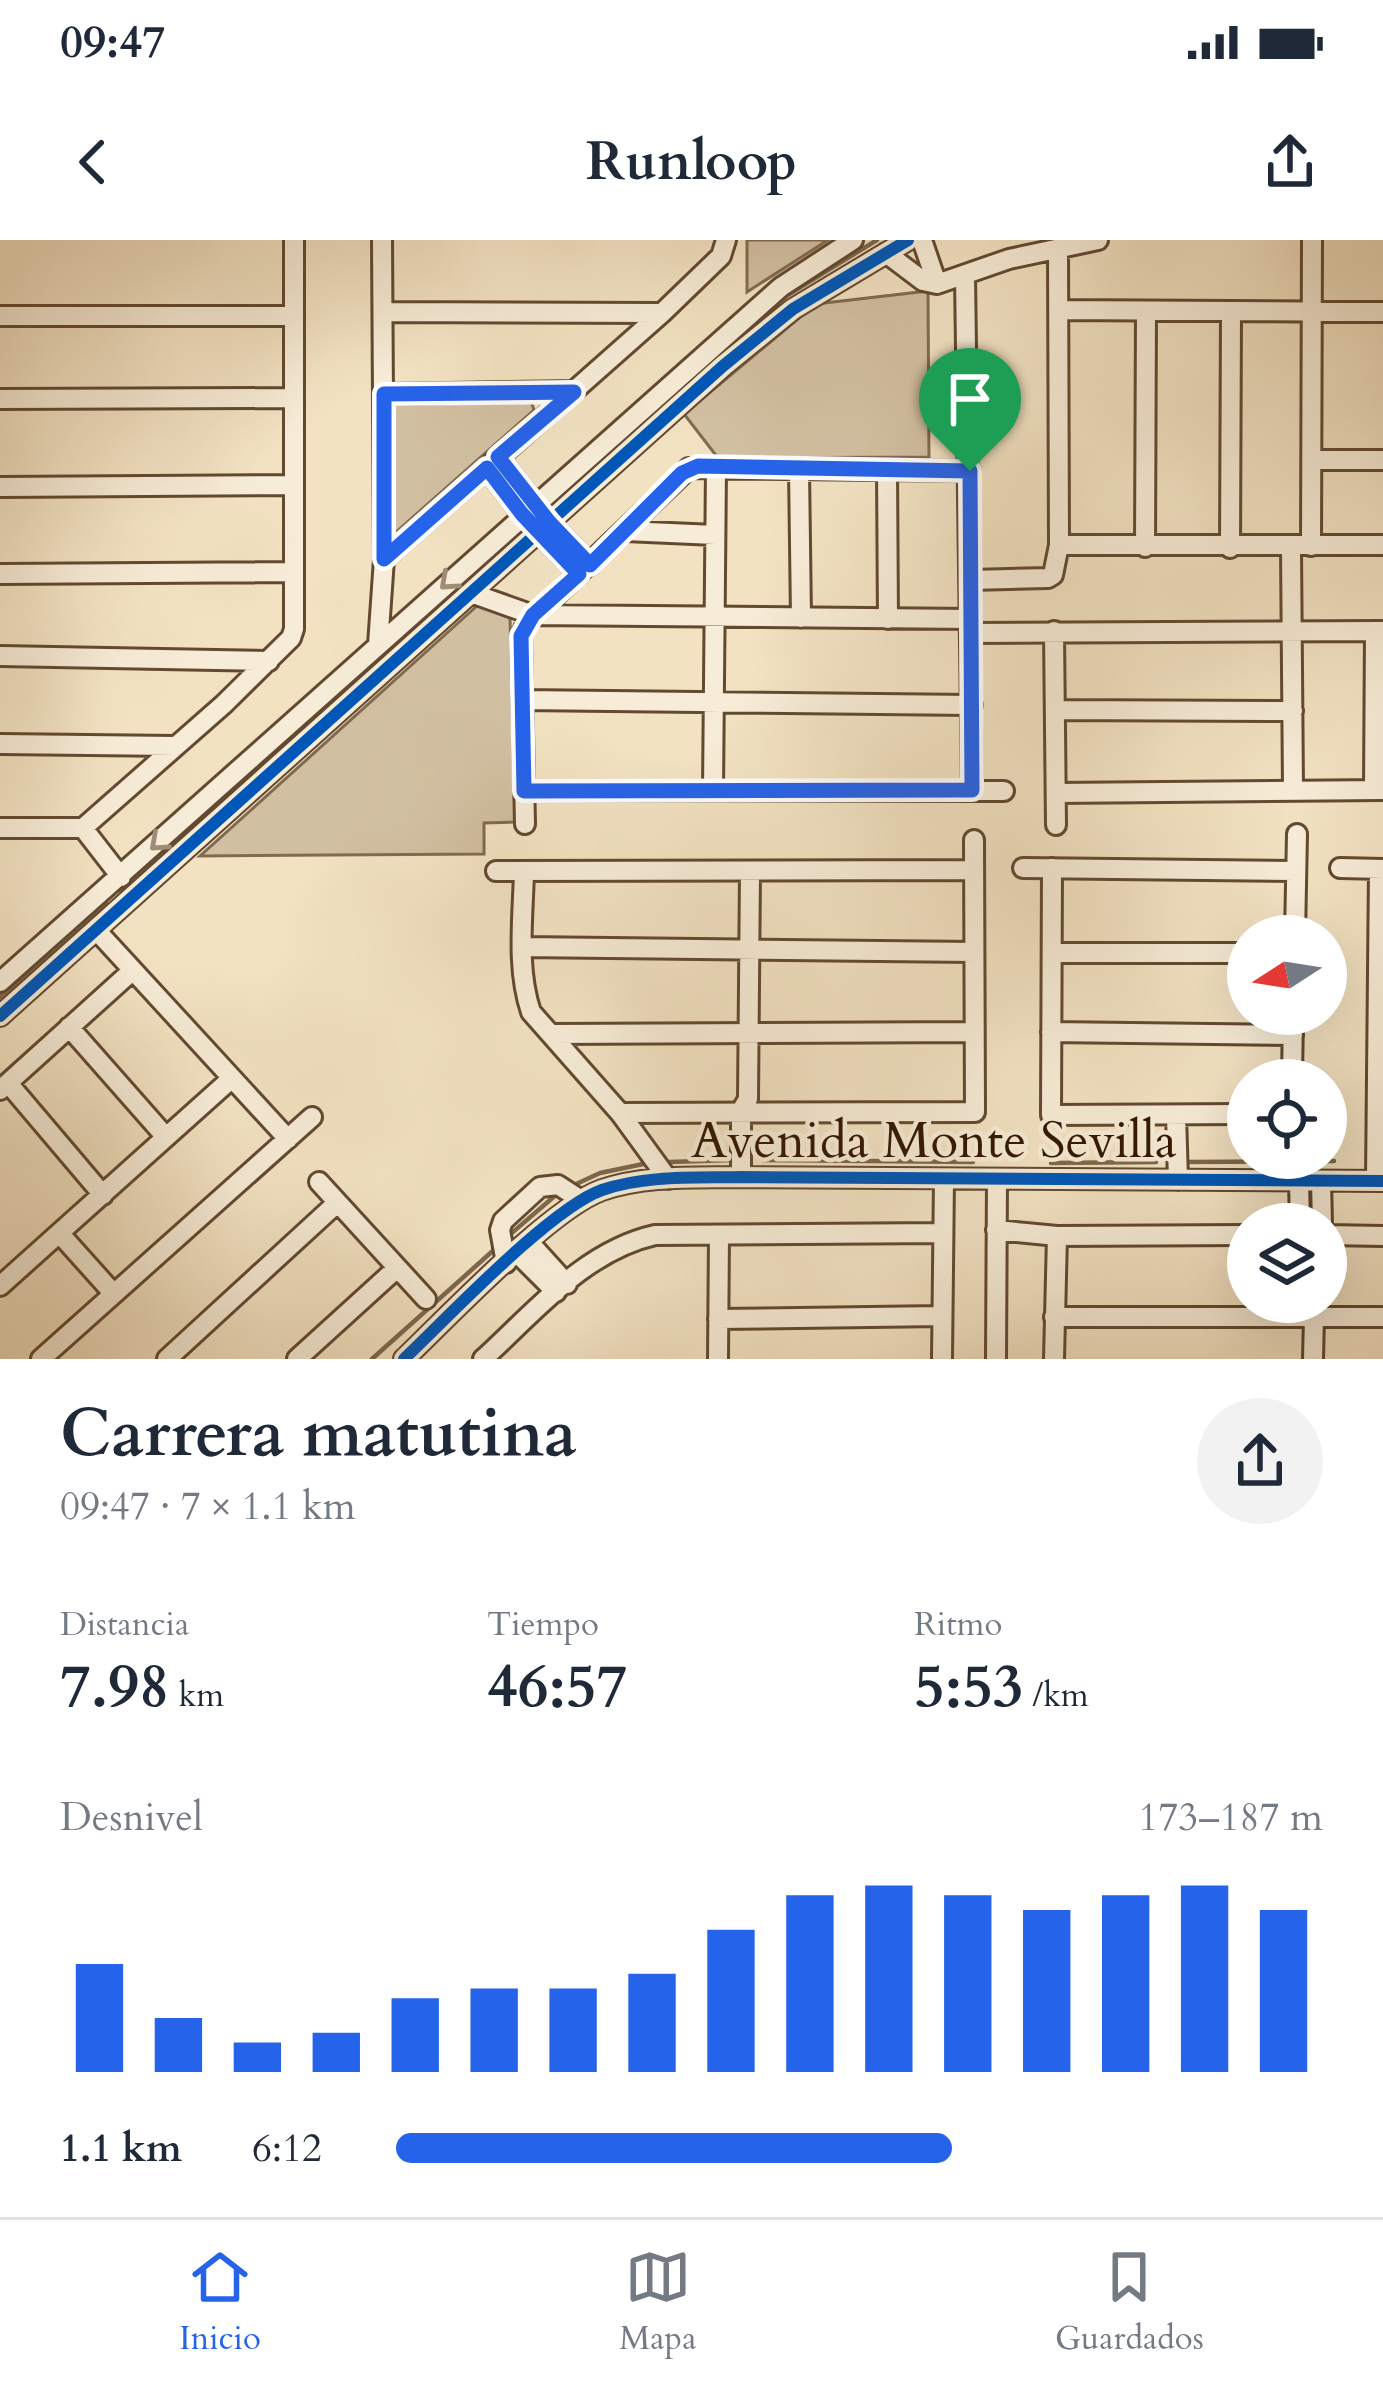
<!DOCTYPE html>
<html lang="es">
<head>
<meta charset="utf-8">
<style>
  :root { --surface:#fff; --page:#f2f2f3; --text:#1f2937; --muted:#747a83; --line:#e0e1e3; --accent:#2563eb }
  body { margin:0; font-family:Cardo,serif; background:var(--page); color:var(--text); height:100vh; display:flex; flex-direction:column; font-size:45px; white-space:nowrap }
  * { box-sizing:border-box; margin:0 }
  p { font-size:39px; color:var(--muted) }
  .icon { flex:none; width:66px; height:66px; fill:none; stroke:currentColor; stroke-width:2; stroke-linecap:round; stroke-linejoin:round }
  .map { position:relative; height:1119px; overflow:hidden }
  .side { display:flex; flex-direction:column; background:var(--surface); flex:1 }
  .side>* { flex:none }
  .needle { width:78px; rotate:258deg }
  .buttons { position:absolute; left:1227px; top:675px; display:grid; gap:24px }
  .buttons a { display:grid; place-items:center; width:120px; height:120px; border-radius:50%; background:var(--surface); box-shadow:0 12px 48px #0002; font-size:60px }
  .pin { position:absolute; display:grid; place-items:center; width:102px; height:102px; color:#fff; margin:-123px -51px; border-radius:50% 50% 50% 0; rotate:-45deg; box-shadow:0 0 12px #0007 }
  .pin .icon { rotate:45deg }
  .round { display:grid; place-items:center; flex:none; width:126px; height:126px; border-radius:63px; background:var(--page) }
  .head { display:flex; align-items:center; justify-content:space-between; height:204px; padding:0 60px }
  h1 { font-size:66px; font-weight:700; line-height:90px }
  .metrics { display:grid; grid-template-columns:repeat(3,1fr); gap:18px; height:204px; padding:12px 60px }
  .metrics div { display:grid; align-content:center }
  .metrics b { font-size:60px; font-weight:700 }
  .metrics small { font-size:33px; font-weight:400 }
  .metrics p { font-size:33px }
  .chart { height:336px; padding:24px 60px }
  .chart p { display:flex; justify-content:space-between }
  .chart svg { width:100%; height:216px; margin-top:12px; stroke:var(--accent); stroke-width:6 }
  ul { padding:0 60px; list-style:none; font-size:39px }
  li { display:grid; grid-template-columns:192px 144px 1fr; align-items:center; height:90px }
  li i { height:30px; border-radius:15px; background:var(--accent) }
  .status { display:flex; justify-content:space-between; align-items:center; height:84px; padding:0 60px; background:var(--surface); direction:ltr }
  .status svg { height:33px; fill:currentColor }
  header { display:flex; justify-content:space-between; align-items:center; height:156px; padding:0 60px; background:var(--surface); font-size:54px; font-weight:700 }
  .menu { display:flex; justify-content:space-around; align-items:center; height:168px; border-top:3px solid var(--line); background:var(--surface); font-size:33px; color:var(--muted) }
  .menu a { display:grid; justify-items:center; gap:6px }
  .menu .active { color:var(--accent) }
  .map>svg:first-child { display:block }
  .green { fill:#d1bfa1; stroke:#826a50; stroke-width:3 }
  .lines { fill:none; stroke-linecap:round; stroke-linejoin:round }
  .stream { stroke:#7e674d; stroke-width:4.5 }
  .minor-casing { stroke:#624930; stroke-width:24 }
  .minor { stroke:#f7ecd7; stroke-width:18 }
  .cycleway-casing { stroke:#f7ecd7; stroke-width:20 }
  .cycleway { stroke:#0057b8; stroke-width:12 }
  .oneway { stroke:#9e8c76 }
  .route-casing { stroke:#fff; stroke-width:24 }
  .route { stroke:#2563eb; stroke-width:15 }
  .labels { text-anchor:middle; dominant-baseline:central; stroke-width:9; stroke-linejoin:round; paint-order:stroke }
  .street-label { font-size:51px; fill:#321600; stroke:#f7ecd7 }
</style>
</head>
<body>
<div class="status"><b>09:47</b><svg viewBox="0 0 49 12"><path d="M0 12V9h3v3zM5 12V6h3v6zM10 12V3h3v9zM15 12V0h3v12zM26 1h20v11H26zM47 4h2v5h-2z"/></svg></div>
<header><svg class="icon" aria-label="back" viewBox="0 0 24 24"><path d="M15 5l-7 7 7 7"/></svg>Runloop<svg class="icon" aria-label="share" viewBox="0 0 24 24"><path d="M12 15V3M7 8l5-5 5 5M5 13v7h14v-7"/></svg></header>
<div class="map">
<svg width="1383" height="1119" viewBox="0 0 1383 1119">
  <rect width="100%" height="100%" fill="#f2e2c2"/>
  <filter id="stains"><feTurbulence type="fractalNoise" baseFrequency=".00167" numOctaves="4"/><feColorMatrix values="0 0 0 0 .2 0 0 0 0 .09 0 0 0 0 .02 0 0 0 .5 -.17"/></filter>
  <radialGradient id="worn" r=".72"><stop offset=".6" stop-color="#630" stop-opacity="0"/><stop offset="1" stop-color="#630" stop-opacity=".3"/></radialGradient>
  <path class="green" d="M747,0H828L747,52Z
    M928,51L929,217L718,218L684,174L816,64Z
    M531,161L534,170L395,293L391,291V162Z
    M478,365L510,378L515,582L484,583V614L200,616Z"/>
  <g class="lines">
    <path class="stream" d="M744,92L786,56L877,0
      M120,650L415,385
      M0,757L106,663
      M763,920L973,922
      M669,922L732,920
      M1186,922L1334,921
      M1051,923L1156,922
      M574,945L600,933L648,923
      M507,997L557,954
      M372,1119L496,1008"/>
    <defs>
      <path id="minor" d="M922,0L937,44
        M886,13L923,41L937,44L1009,19L1098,0
        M965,35L972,550
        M1059,70L1383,72
        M384,72L662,73
        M0,76H292
        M384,154L574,151
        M0,159L292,158
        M498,217L549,282L590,325
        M1312,220H1383
        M487,228L522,274L579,334
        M799,229L801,378
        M887,230L888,379
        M0,247L292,245
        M625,291L715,295
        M1059,305H1383
        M1311,306L1312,0
        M1145,307L1146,72
        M1230,308L1231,74
        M1291,308L1293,550
        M384,319L662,73L721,16L726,0
        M0,334L294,332
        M971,340L1048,338L1053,335L1059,305L1058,9
        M471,353L533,375L971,379
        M1054,391L1056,585
        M971,393L1383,391
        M378,405L384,319L382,0
        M0,416L269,421
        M522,460L972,465
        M1055,470L1293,471
        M0,504L175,506
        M713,550L716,228
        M1374,550L1375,391
        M524,551H1004
        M1056,553L1383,550
        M525,584L521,396L526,384L689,228L970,231
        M0,588H83
        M1023,628L1296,631
        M1052,628L1051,875L1248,874
        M1340,628L1383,629
        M496,631L973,630
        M524,631C523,677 516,728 531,772L620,873L668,939
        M121,637L83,588L224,464L291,398L294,389V0
        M97,691L288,899
        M1295,696L1297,594
        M522,707L974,712
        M1052,713H1248
        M0,742L781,47L853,0
        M0,776L723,126L793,69L908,0
        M69,787L165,896
        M1051,792L1293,795
        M552,794L974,792
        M1292,840L1293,774
        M8,843L103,955
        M0,850L132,731
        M1326,872H1327
        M620,873L975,872L974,600
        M1176,875L1178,940
        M741,937V871L748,859L750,631
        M1299,941L1300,984
        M1321,941L1322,984
        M1376,941L1379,629
        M319,942L426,1059
        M996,990L1057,996L1248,995
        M61,995L113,1053
        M1326,995L1383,996
        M529,1002L567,1044
        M517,1013L556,1052
        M506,1023L500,990L503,981L540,947L558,945L581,960
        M0,1046L231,839
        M1054,1077H1383
        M718,1079L942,1076
        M41,1119L312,877
        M167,1119L337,963
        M297,1119L397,1028
        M404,1119C447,1078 551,968 602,950C646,935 695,938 741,937L1383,941
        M483,1119C535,1072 584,1011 655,995L943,993
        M718,1119L719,996
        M942,1119L944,939
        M996,1119L997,939
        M1054,1119L1057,996
        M1313,1119L1314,1076"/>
    </defs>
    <use href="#minor" class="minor-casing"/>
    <use href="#minor" class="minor"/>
    <defs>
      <path id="cycleway" d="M0,776L723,126L793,69L908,0
        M404,1119C447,1078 551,968 602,950C646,935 695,938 741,937L1383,941"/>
    </defs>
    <use href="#cycleway" class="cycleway-casing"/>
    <use href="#cycleway" class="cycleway"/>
  </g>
  <defs><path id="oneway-chevron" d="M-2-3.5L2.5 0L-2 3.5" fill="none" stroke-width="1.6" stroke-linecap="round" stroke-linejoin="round" transform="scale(3)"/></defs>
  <g class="oneway">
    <use href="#oneway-chevron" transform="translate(448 342) rotate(138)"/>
    <use href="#oneway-chevron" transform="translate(158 603) rotate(138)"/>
  </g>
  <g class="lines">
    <defs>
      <path id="route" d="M574,152L498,217L549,282L590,325L682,233L698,226L970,231L972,550L524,551L521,396L533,375L579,334L522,274L487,228L384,319V154Z"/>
    </defs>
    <use href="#route" class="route-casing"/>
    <use href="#route" class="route"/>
  </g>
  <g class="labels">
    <g class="street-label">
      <text x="934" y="901">Avenida Monte Sevilla</text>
    </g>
  </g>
  <rect width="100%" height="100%" filter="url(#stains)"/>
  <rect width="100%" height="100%" fill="url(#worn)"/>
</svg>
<div class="buttons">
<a><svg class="needle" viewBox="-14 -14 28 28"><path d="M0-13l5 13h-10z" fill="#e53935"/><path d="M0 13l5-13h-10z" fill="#747a83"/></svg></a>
<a><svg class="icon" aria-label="locate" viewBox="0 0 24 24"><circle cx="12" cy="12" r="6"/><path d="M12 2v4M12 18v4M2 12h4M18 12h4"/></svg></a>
<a><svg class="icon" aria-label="layers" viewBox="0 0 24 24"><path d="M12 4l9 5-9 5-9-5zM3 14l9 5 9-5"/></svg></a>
</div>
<div class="pin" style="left:970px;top:231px;background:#1e9e55"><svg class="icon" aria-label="arrive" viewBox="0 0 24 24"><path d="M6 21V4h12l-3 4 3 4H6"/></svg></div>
</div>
<section class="side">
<div class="head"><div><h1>Carrera matutina</h1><p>09:47 · 7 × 1.1 km</p></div><a class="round"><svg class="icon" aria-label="share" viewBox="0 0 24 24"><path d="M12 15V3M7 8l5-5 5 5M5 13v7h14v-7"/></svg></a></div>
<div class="metrics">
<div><p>Distancia</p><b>7.98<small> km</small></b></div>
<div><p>Tiempo</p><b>46:57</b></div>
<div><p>Ritmo</p><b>5:53<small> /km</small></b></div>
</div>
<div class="chart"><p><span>Desnivel</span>173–187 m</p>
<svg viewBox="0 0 160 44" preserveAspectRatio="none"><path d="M5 44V22M15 44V33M25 44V38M35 44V36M45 44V29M55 44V27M65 44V27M75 44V24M85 44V15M95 44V8M105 44V6M115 44V8M125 44V11M135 44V8M145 44V6M155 44V11"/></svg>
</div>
<ul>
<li><b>1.1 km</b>6:12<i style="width:60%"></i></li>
</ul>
</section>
<nav class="menu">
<a class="active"><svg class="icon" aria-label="home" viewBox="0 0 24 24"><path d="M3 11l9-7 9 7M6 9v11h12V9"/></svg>Inicio</a>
<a><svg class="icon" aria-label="map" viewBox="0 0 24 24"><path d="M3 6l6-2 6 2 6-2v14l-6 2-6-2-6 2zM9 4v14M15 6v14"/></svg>Mapa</a>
<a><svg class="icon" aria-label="saved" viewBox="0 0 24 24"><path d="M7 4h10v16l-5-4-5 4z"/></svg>Guardados</a>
</nav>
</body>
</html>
